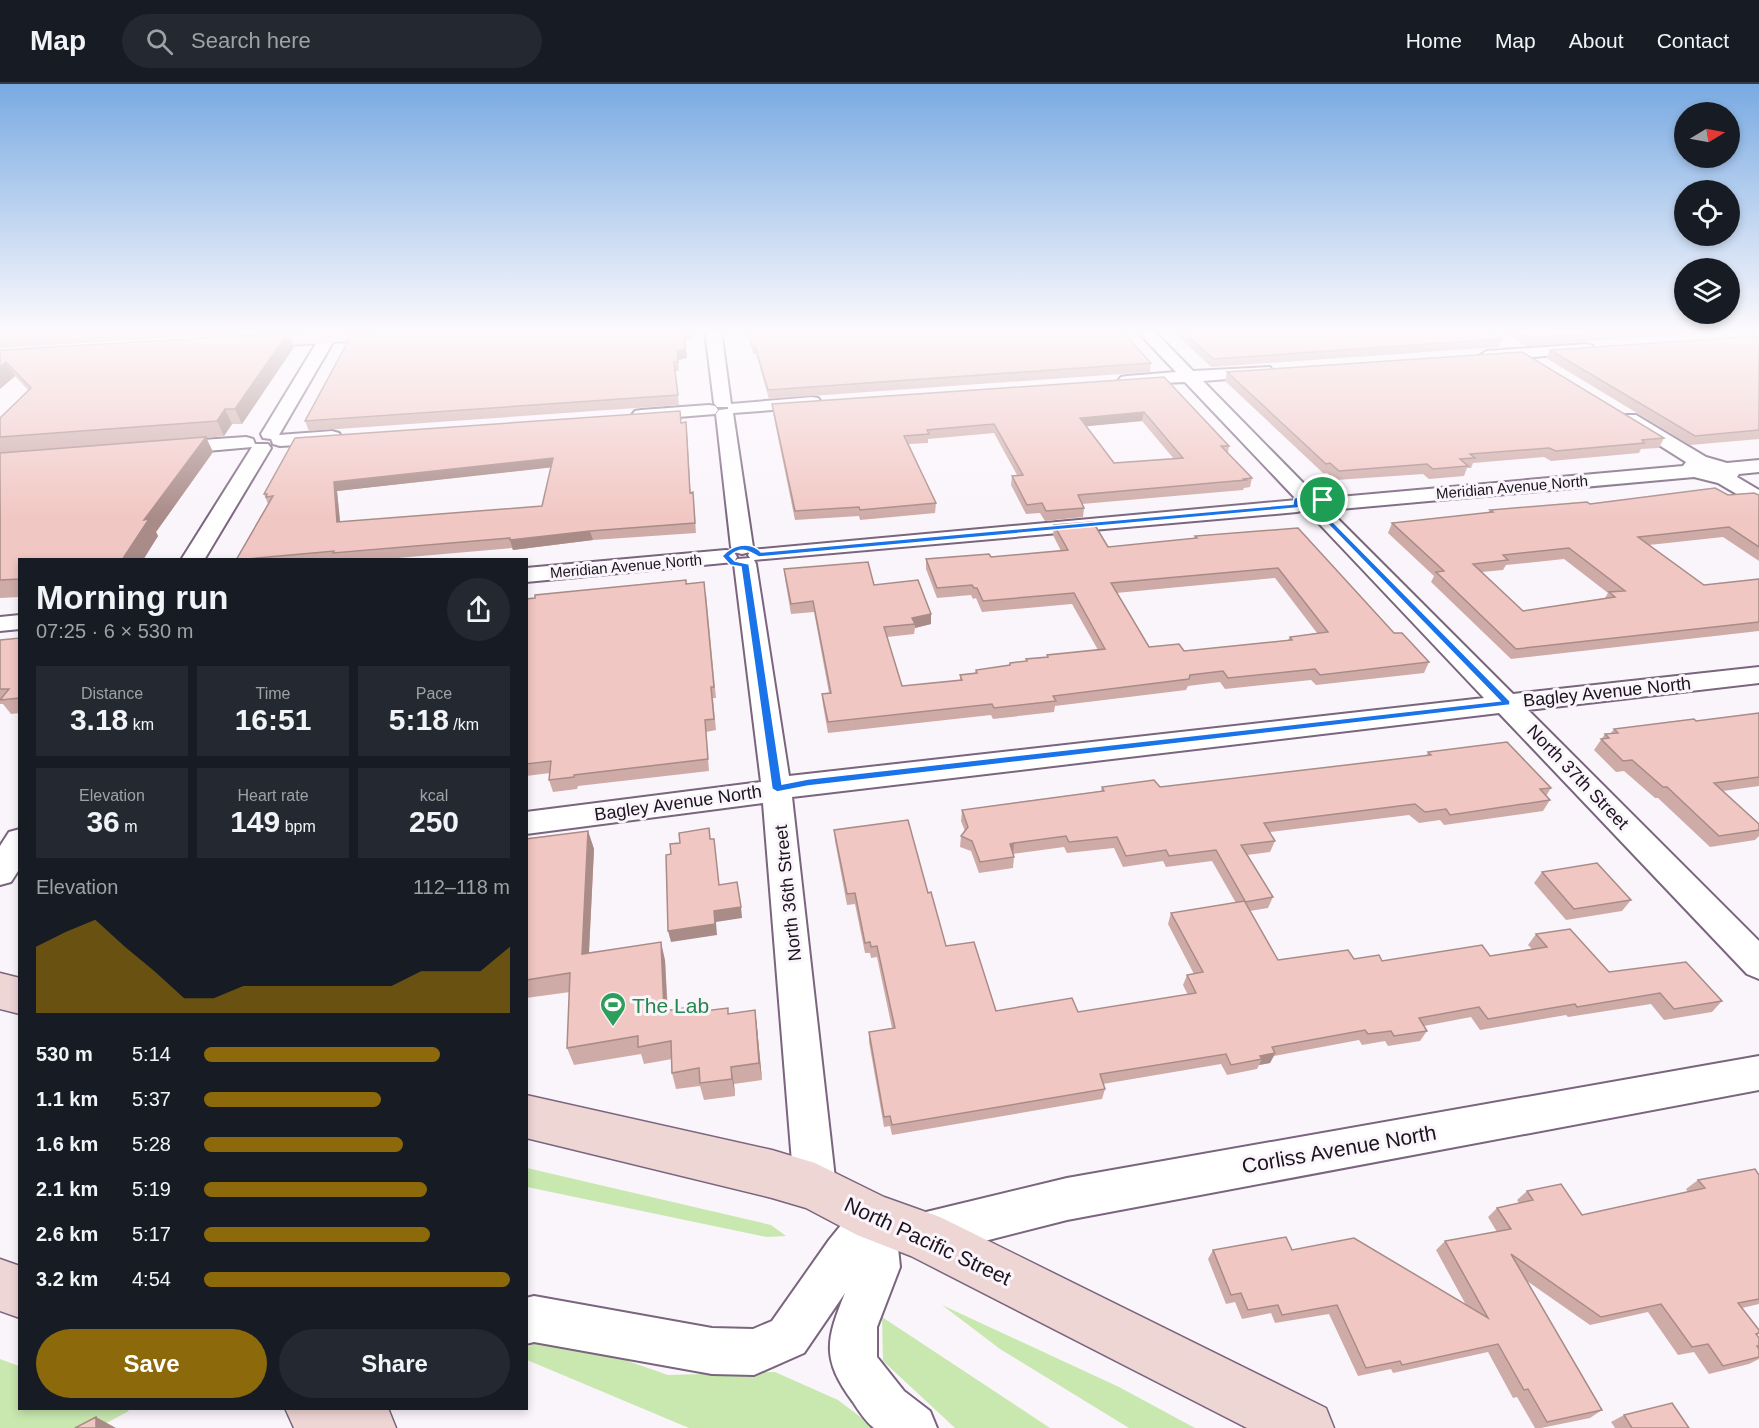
<!DOCTYPE html>
<html lang="en">
<head>
<meta charset="utf-8">
<style>
  :root { --surface:#171b24; --page:#242831; --text:#f1f3f6; --muted:#9ea1a6; --line:#363941; --accent:#8c690a }
  body { margin:0; font-family:Arial,sans-serif; background:var(--page); color:var(--text); height:100vh; display:flex; flex-direction:column; font-size:22px; white-space:nowrap }
  * { box-sizing:border-box; margin:0 }
  p { font-size:20px; color:var(--muted) }
  .icon { flex:none; width:33px; height:33px; fill:none; stroke:currentColor; stroke-width:2; stroke-linecap:round; stroke-linejoin:round }
  .map { position:relative; flex:1; overflow:hidden }
  .sheet { position:absolute; left:18px; top:474px; width:510px; height:852px; display:flex; flex-direction:column; background:var(--surface); border-radius:0px; box-shadow:0 3px 9px #0003 }
  .sheet>* { flex:none }
  .needle { width:39px; rotate:80deg }
  .controls { position:absolute; left:1674px; top:18px; display:grid; gap:12px }
  .controls a { display:grid; place-items:center; width:66px; height:66px; border-radius:50%; background:var(--surface); box-shadow:0 3px 9px #0003; font-size:30px }
  .pin { position:absolute; display:grid; place-items:center; width:51px; height:51px; color:#fff; margin:-26px; border:3px solid #fff; border-radius:50%; box-shadow:0 2px 6px #0007 }
  .round { display:grid; place-items:center; flex:none; width:63px; height:63px; border-radius:32px; background:var(--page) }
  .head { display:flex; align-items:center; justify-content:space-between; height:102px; padding:0 18px }
  h1 { font-size:33px; font-weight:800; line-height:45px }
  .metrics { display:grid; grid-template-columns:repeat(3,1fr); gap:9px; height:102px; padding:6px 18px }
  .metrics div { display:grid; align-content:center; border-radius:0px; background:var(--page); text-align:center }
  .metrics b { font-size:30px; font-weight:800 }
  .metrics small { font-size:16px; font-weight:400 }
  .metrics p { font-size:16px }
  .chart { height:168px; padding:12px 18px }
  .chart p { display:flex; justify-content:space-between }
  .chart svg { width:100%; height:108px; margin-top:6px; fill:var(--accent); opacity:.7 }
  .primary-button { display:flex; gap:12px; margin-top:auto; padding:12px 18px }
  .primary-button a { flex:1; height:69px; border-radius:36px; background:var(--accent); color:#fff; font-size:24px; font-weight:800; line-height:69px; text-align:center }
  .primary-button a+a { background:var(--page); color:var(--text) }
  ul { padding:0 18px; list-style:none; font-size:20px }
  li { display:grid; grid-template-columns:96px 72px 1fr; align-items:center; height:45px }
  li i { height:15px; border-radius:8px; background:var(--accent) }
  header { display:flex; align-items:center; gap:36px; box-sizing:border-box; height:84px; padding:0 30px; background:var(--surface); border-bottom:2px solid var(--line) }
  header strong { font-size:28px }
  nav { display:flex; gap:33px; margin-inline-start:auto; font-size:21px }
  .search { width:420px; height:54px; background:var(--page); display:flex; align-items:center; gap:15px; box-sizing:border-box; padding:0 21px; border-radius:33px; color:var(--muted); font-size:22px }
  .map>svg:first-child { display:block }
  .green { fill:#c9e8b0 }
  .lines { fill:none; stroke-linecap:round; stroke-linejoin:round }
  .street-casing { stroke:#7a647e; stroke-width:4 }
  .secondary-casing { stroke:#7a647e; stroke-width:3 }
  .street { fill:#fff; fill-rule:evenodd }
  .secondary { fill:#eed6d5; fill-rule:evenodd }
  .wall { fill:#cfaba8; fill-rule:evenodd }
  .shaded-wall { fill:#a98b88 }
  .building { fill:#f1c7c3; stroke:#a98b88; stroke-width:1.5; fill-rule:evenodd }
  .route { fill:#1a73e8; stroke:#fff; stroke-width:1.5; fill-rule:evenodd }
  .labels { text-anchor:middle; dominant-baseline:central; stroke-width:6; stroke-linejoin:round; paint-order:stroke }
  .far-street-label { font-size:15px; fill:#1c131e; stroke:#faf5fb }
  .street-label { font-size:18px; fill:#1c131e; stroke:#faf5fb }
  .near-leisure-label { font-size:21px; fill:#27864d; stroke:#faf5fb; text-anchor:start }
  .near-street-label { font-size:21px; fill:#1c131e; stroke:#faf5fb }
</style>
</head>
<body>
<header>
<strong>Map</strong>
<div class="search"><svg class="icon" aria-label="search" viewBox="0 0 24 24"><circle cx="10" cy="10" r="6"/><path d="M15 15l6 6"/></svg>Search here</div>
<nav><a>Home</a><a>Map</a><a>About</a><a>Contact</a></nav>
</header>
<div class="map">
<svg width="1759" height="1344" viewBox="0 0 1759 1344">
  <rect width="100%" height="100%" fill="#faf5fb"/>
  <path class="green" d="M527,1084L771,1141L786,1152L767,1153L527,1103Z
    M942,1221L1119,1303L1195,1344H1129L1000,1265Z
    M882,1233L1050,1344H955L883,1277Z
    M541,1255L599,1267L668,1291L775,1288L838,1316L875,1344H689L527,1276L526,1264Z
    M0,1275L19,1282L20,1324H124L129,1327L97,1344H0Z"/>
  <g class="lines">
    <defs>
      <path id="street" d="M705,246H721L731,320L812,313L818,314L821,318L818,322L812,323L733,329L753,463L750,468L742,470L734,468L731,463L716,330L719,326L728,325V323H717L714,319Z
        M1136,246H1153L1193,287L1270,283L1272,287L1264,292L1203,297L1313,409L1316,413L1313,417L1305,419L1307,422L1304,426L1297,428L754,476L756,480L789,692L1484,614L1310,430L1314,426L1320,424L1318,420L1321,416L1328,414L1683,382L1686,378L1624,339L1621,335L1624,331H1636L1706,373L1727,379L1759,376V388L1739,390L1737,393L1759,406V421L1752,419L1718,399L1694,393L1329,426L1513,610L1759,583V599L1528,626L1759,857V895L1747,890L1499,629L792,713L836,1103L830,1118L815,1124L800,1118L794,1103L763,719L526,750V728L761,698L734,480L737,475L750,474L748,471L751,466L1297,416L1185,298L1121,301L1118,297L1121,293L1127,292L1176,288Z
        M328,248L336,253L279,351L332,347L339,349L341,353L339,357L332,359L280,362L273,360L271,355L263,354L261,350L320,253Z
        M1587,260L1593,262L1595,265L1593,268L1487,277L1479,272L1487,267Z
        M709,321L715,322L718,326L715,330L641,336L635,335L632,331L635,327L641,326Z
        M246,353L253,355L255,360H268L271,364L204,476H181L252,363L173,370L166,368L163,364L166,360L173,358Z
        M726,466L734,468L737,473L734,478L526,498V484Z
        M20,531V545L0,547V533Z
        M20,745V784L11,798L0,801V762L9,748Z
        M1759,972V1006L1067,1136L922,1173L907,1166L900,1151L907,1136L922,1129L1067,1094Z
        M874,1113L889,1119L895,1134L900,1183L877,1243V1273L904,1307L930,1327L937,1344H874C865,1337 859,1327 853,1318C821,1275 826,1256 845,1209L804,1269L754,1291L712,1290L534,1258L526,1260V1214L534,1212L712,1244L753,1245L772,1237L829,1156L859,1119Z"/>
      <path id="secondary" d="M357,246H457L454,250L448,251L246,264L239,262L237,258L239,254L246,252Z
        M0,889L20,894V930L0,925Z
        M526,1011L772,1066L815,1079L884,1113L940,1133L1326,1324L1334,1344H1247L911,1172L857,1151L806,1124L772,1114L526,1054Z
        M0,1175L20,1182V1234L0,1227Z
        M285,1324H388L396,1344H294Z"/>
    </defs>
    <use href="#street" class="street-casing"/>
    <use href="#secondary" class="secondary-casing"/>
    <use href="#street" class="street"/>
    <use href="#secondary" class="secondary"/>
  </g>
  <path class="wall" d="M0,246H304L0,264Z
    M422,246H692L693,255L685,256L687,274L678,276L679,287H675L679,321L309,347L305,337Z
    M744,246H1121L1151,279L1150,288L769,315L756,270H753L749,252H746Z
    M1172,246H1488L1502,255L1498,263L1211,283Z
    M1500,246H1742L1526,262Z
    M288,249L294,263L242,340H232L224,352L206,354L213,368L156,448L158,452L143,476H20V513L0,514V334L28,306L15,292L0,305V266Z
    M1759,252V355L1690,361L1546,274L1550,266Z
    M1227,288L1664,354L1659,364L1641,365L1639,369L1551,377L1544,373L1473,379L1471,384H1467L1464,392L1429,395L1423,390L1336,396L1327,389H1323L1225,297Z
    M1164,293L1229,362L1228,369L1252,394L1250,403L1244,404L1243,406L1082,420L1084,424L1083,433L1045,437L1040,429L1026,430L1011,401L1012,392L1017,391L994,349L928,355V359L909,360L936,419L935,429L860,436L859,432L795,436L773,329L772,320ZM1142,337L1174,375L1114,379L1086,342Z
    M686,338L690,409L693,408L696,449L593,456L513,466L512,464L375,476H236L268,420L264,410ZM551,383L542,422L340,438L337,407Z
    M1728,411H1759V477L1723,453L1649,461L1704,501L1759,495V547L1511,575L1431,498L1434,492L1388,449L1392,439L1488,429L1490,426ZM1564,475L1608,509L1605,514L1523,527L1482,488L1503,486L1506,481Z
    M1054,441L1108,463L1194,455L1195,452L1298,444L1394,549L1429,578L1424,589L1316,601L1311,596L1225,605L1220,598L1188,602L1186,606L1055,622L1054,628L993,635L991,631L828,649L823,621L822,610L829,609L814,528L791,530L785,495L784,485L874,501L931,530V540L915,544L914,550L887,553L902,602L960,596V591L975,589L976,586L1009,581L1010,579L1026,577V575L1047,573V571L1098,566L1072,520L982,528L976,514L973,515L971,511L937,514L926,485V475L991,473L1061,467L1053,451ZM1275,494L1317,549L1290,553L1288,556L1184,567L1149,563L1116,509Z
    M687,500L706,509L716,614H713L716,646L706,648L709,687L578,702L577,705L553,708L549,696L550,689L526,692V515Z
    M20,554V629L11,630L3,620H0V556Z
    M1759,629V702L1723,707L1759,740V752L1755,756L1710,763L1658,714H1655L1624,687L1616,688L1594,666L1605,650L1611,649L1614,645L1696,637Z
    M1428,668L1551,704L1546,712L1550,716L1543,727L1444,741L1440,736L1419,739L1409,731L1269,748L1275,757L1270,768L1247,771L1273,813L1268,824L1250,827L1278,876L1354,875L1382,877L1490,872L1532,865L1528,861L1536,850L1609,888L1722,917L1712,928L1664,936L1651,920L1568,933L1566,931L1480,946L1471,933L1424,942L1427,947L1420,957L1388,962L1385,957L1362,961L1359,956L1274,972L1270,979L1259,981L1257,985L1227,991L1221,980L1103,1000L1105,1005L1102,1015L892,1051L890,1042L884,1043L869,958V948L892,944L877,873L871,874L870,869H865L855,820L847,821L835,757L834,746L928,809L946,862L996,927L1078,928L1188,911L1183,901L1187,891L1194,890L1168,840L1171,829L1236,819L1212,777L1166,783L1163,777L1123,783L1114,764L1067,769L1064,763L1013,770L1014,773L1013,784L979,789L971,767L960,763L961,752L965,747L961,737L962,726L1101,707L1102,703H1160L1426,672Z
    M588,747L594,765L589,869L665,876L668,926L704,921L705,927L729,930L755,926L757,943L762,996L734,1000L735,1012L704,1016L700,1002L676,1005L672,989V975L644,980L641,970L574,981L567,964L570,908L526,914V755Z
    M1542,788L1631,816L1622,827L1566,836L1534,799Z
    M1759,1091V1220L1742,1224L1759,1246V1250L1757,1251L1759,1254V1264H1758L1759,1265V1275L1749,1280L1709,1290L1694,1268L1678,1271L1648,1228L1590,1241L1527,1197L1602,1326L1590,1334L1541,1344H1535L1517,1313L1513,1314L1488,1268L1393,1289L1391,1285L1358,1292L1329,1230L1275,1239L1271,1229L1242,1235L1235,1218L1226,1220L1208,1175L1213,1166H1292L1466,1221L1436,1166L1445,1157L1497,1148L1488,1133L1497,1124L1519,1119L1517,1116L1527,1107L1582,1131L1688,1108L1686,1105L1698,1096Z
    M1624,1331L1689,1344H1615L1611,1338Z"/>
  <path class="shaded-wall" d="M684,247L687,274L678,276L679,287L677,267Z
    M288,249L294,263L242,340L235,325Z
    M6,278L15,292L0,305V283Z
    M225,325L232,340L224,352L217,337Z
    M1144,328L1142,337L1079,343L1080,334Z
    M686,338L687,347L691,418L690,409Z
    M206,353L213,368L156,448L158,452L143,476H122L144,436Z
    M553,374L555,383L337,407L341,447L337,438L334,398Z
    M590,447L593,456L513,466L510,456Z
    M931,530V540L915,544V540L912,534Z
    M588,747L594,765L588,887L582,870Z
    M1014,759L1013,770L1010,760Z
    M741,823L742,834L716,838L717,851L671,858L668,847L714,827Z
    M661,858L665,876L668,944L664,927Z
    M755,926L757,943L762,996L759,979Z
    M1275,969L1270,979L1259,981L1262,975L1260,972Z
    M731,983L734,1000L735,1012L732,995Z
    M96,1333L116,1344H96Z"/>
  <path class="building" d="M0,246H71L0,250Z
    M422,246H692V247H684L685,265L677,267L678,278H674L678,311L305,337L352,250Z
    M748,246H1121L1151,279L768,306L755,262H752Z
    M1182,246H1488L1502,255L1213,275Z
    M1516,246H1636L1529,254Z
    M288,249L235,325H225L217,337L0,353V334L31,304L6,278L0,283V266Z
    M1759,252V346L1695,352L1550,266Z
    M1522,268L1664,354L1642,356L1644,359L1556,367L1549,364L1470,370L1475,374L1460,375L1468,382L1433,385L1427,380L1339,387L1330,379L1326,380L1227,288Z
    M1164,293L1229,362H1221L1252,394L1244,395L1246,396L1078,411L1084,424L1046,427L1042,419L1027,421L1012,392L1023,391L994,340L927,346L929,350L904,352L936,419L860,426L859,423L795,427L772,320ZM1144,328L1183,374L1114,379L1080,334Z
    M680,327L681,339L686,338L690,409L693,408L695,439L590,447L510,456V454L333,469L334,467L236,476L273,412L266,413L267,410H264L295,354ZM553,374L542,422L337,438L334,398Z
    M206,353L144,436L149,435L122,476H20V495L0,496V369Z
    M1715,404L1728,411L1754,409L1759,411V463L1729,443L1638,453L1704,501L1759,495V538L1516,565L1436,488L1444,487L1392,439L1493,428L1490,426L1587,418L1590,420ZM1569,464L1625,507L1609,508L1615,513L1523,527L1473,480L1508,476L1503,471Z
    M1093,438L1108,463L1197,454L1195,452L1298,444L1394,549H1402L1429,578L1320,591L1315,585L1228,594L1223,587L1190,591L1189,595L1053,612L1056,617L994,624L992,620L828,638L822,610L831,609L813,517L791,520L784,485L868,478L874,501L918,496L931,530L912,534L915,540L884,543L902,602L962,596L960,591L977,589L976,586L1010,581V579L1027,577L1026,575L1048,573L1047,571L1105,565L1074,509L983,517L977,504H974L972,501L937,504L926,475L989,470L991,473L1068,466L1054,441ZM1278,484L1328,548L1290,553L1292,556L1184,567L1179,560L1149,563L1111,499Z
    M686,496V500L704,498L714,603H711L714,635L705,636L708,675L574,691V693L549,696L551,677L526,680V515L535,514V511Z
    M20,554V614L0,616L9,605H0V556Z
    M1759,629V693L1714,699L1759,740V746L1719,752L1667,703H1663L1632,676L1623,677L1601,655L1609,654L1605,650L1618,649L1614,645L1694,635L1696,637Z
    M1507,658L1551,704L1540,705L1550,716L1450,731L1446,725L1425,728L1415,720L1264,739L1275,757L1241,761L1273,813L1245,818L1278,876L1348,866L1354,875L1379,871L1382,877L1482,861L1490,872L1547,863L1536,850L1570,845L1609,888L1686,878L1722,917L1674,925L1660,909L1577,923L1575,920L1488,935L1479,923L1419,934L1427,947L1394,952L1391,947L1368,950L1365,946L1272,963L1275,969L1260,972L1262,975L1231,981L1226,970L1100,990L1105,1005L892,1041L890,1032L884,1033L869,948L895,944L877,862L871,863L870,858L865,859L855,809L847,810L834,746L908,736L928,809L931,808L946,862L974,858L996,927L1072,914L1078,928L1196,909L1187,891L1203,888L1171,829L1245,817L1216,766L1169,772L1166,766L1126,772L1117,753L1069,758L1066,752L1014,759L1010,760L1014,773L980,778L972,757L961,752L968,743L962,726L1104,707L1102,703L1154,696L1160,703L1431,671L1428,668Z
    M709,744L710,755H714L719,801L737,798L741,823L714,827L715,840L668,847L666,771L671,770L670,760L680,759L679,749Z
    M588,747L582,870L661,858L664,927L704,921V927L728,924V930L755,926L759,979L731,983L732,995L700,999L699,984L672,989L671,957L638,963V952L567,964L570,889L526,896V755Z
    M1597,779L1631,816L1574,825L1542,788Z
    M1755,1085L1759,1091V1215L1738,1219L1759,1246V1249L1756,1250L1759,1254V1262H1757L1759,1265V1273L1723,1282L1708,1260L1692,1263L1661,1220L1601,1233L1511,1170L1602,1326L1547,1338L1528,1305L1524,1306L1498,1260L1402,1281L1400,1277L1366,1284L1337,1221L1282,1231L1278,1221L1248,1226L1241,1209L1231,1211L1213,1166L1286,1153L1292,1166L1354,1154L1488,1234L1445,1157L1511,1145L1497,1124L1533,1116L1527,1107L1561,1100L1582,1131L1705,1104L1698,1096Z
    M1672,1319L1689,1344H1632L1624,1331Z
    M96,1333V1344H75Z"/>
  <linearGradient id="sky" x2="0" y2="1"><stop stop-color="#79aae2"/><stop offset="0.57" stop-color="#fdfafd"/><stop offset="1" stop-color="#fdfafd" stop-opacity="0"/></linearGradient>
  <rect width="1759" height="434" fill="url(#sky)"/>
  <path class="route" d="M1306,411L1325,414L1333,422L1330,430L1326,431L1510,617V621L808,702L777,708L772,705L741,483L730,481L722,472C732,461 750,456 761,468L1293,420L1294,414ZM1306,415L1320,418L1327,424L1319,428V431L1500,617L808,695L782,700L749,480L735,477L730,472C741,462 749,467 759,473L1297,424L1300,422V417Z"/>
  <defs>
    <symbol id="stadium-pin" viewBox="-11 -11 22 30"><path d="M0 17L-7.5 6A9.5 9.5 0 1 1 7.5 6Z" fill="#2e9e5b" stroke="#faf5fb"/><path d="M0-5a6.5 5 0 1 0 0 10a6.5 5 0 1 0 0-10ZM-3.5-1.8h7v3.6h-7Z" fill="#fff"/></symbol>
  </defs>
  <g fill-rule="evenodd">
    <use href="#stadium-pin" x="598" y="906" width="30" height="40"/>
  </g>
  <g class="labels">
    <g class="far-street-label">
      <text transform="translate(1512 403) rotate(-5)">Meridian Avenue North</text>
      <text transform="translate(626 482) rotate(-5)">Meridian Avenue North</text>
    </g>
    <g class="street-label">
      <text transform="translate(1607 608) rotate(-6)">Bagley Avenue North</text>
      <text transform="translate(1578 693) rotate(46)">North 37th Street</text>
      <text transform="translate(678 719) rotate(-8)">Bagley Avenue North</text>
      <text transform="translate(788 809) rotate(-96)">North 36th Street</text>
    </g>
    <g class="near-leisure-label">
      <text x="632" y="921">The Lab</text>
    </g>
    <g class="near-street-label">
      <text transform="translate(1339 1065) rotate(-10)">Corliss Avenue North</text>
      <text transform="translate(928 1157) rotate(25)">North Pacific Street</text>
    </g>
  </g>
</svg>
<div class="controls">
<a><svg class="needle" viewBox="-14 -14 28 28"><path d="M0-13l5 13h-10z" fill="#e53935"/><path d="M0 13l5-13h-10z" fill="#9ea1a6"/></svg></a>
<a><svg class="icon" aria-label="locate" viewBox="0 0 24 24"><circle cx="12" cy="12" r="6"/><path d="M12 2v4M12 18v4M2 12h4M18 12h4"/></svg></a>
<a><svg class="icon" aria-label="layers" viewBox="0 0 24 24"><path d="M12 4l9 5-9 5-9-5zM3 14l9 5 9-5"/></svg></a>
</div>
<div class="pin" style="left:1323px;top:416px;background:#1e9e55"><svg class="icon" aria-label="arrive" viewBox="0 0 24 24"><path d="M6 21V4h12l-3 4 3 4H6"/></svg></div>
<section class="sheet">
<div class="head"><div><h1>Morning run</h1><p>07:25 · 6 × 530 m</p></div><a class="round"><svg class="icon" aria-label="share" viewBox="0 0 24 24"><path d="M12 15V3M7 8l5-5 5 5M5 13v7h14v-7"/></svg></a></div>
<div class="metrics">
<div><p>Distance</p><b>3.18<small> km</small></b></div>
<div><p>Time</p><b>16:51</b></div>
<div><p>Pace</p><b>5:18<small> /km</small></b></div>
</div>
<div class="metrics">
<div><p>Elevation</p><b>36<small> m</small></b></div>
<div><p>Heart rate</p><b>149<small> bpm</small></b></div>
<div><p>kcal</p><b>250</b></div>
</div>
<div class="chart"><p><span>Elevation</span>112–118 m</p>
<svg viewBox="0 0 160 44" preserveAspectRatio="none"><path d="M0 44V17L10 11L20 6L30 17L40 27L50 38L60 38L70 33L80 33L90 33L100 33L110 33L120 33L130 27L140 27L150 27L160 17V44z"/></svg>
</div>
<ul>
<li><b>530 m</b>5:14<i style="width:77%"></i></li>
<li><b>1.1 km</b>5:37<i style="width:58%"></i></li>
<li><b>1.6 km</b>5:28<i style="width:65%"></i></li>
<li><b>2.1 km</b>5:19<i style="width:73%"></i></li>
<li><b>2.6 km</b>5:17<i style="width:74%"></i></li>
<li><b>3.2 km</b>4:54<i style="width:100%"></i></li>
</ul>
<div class="primary-button"><a>Save</a><a>Share</a></div>
</section>
</div>
</body>
</html>
